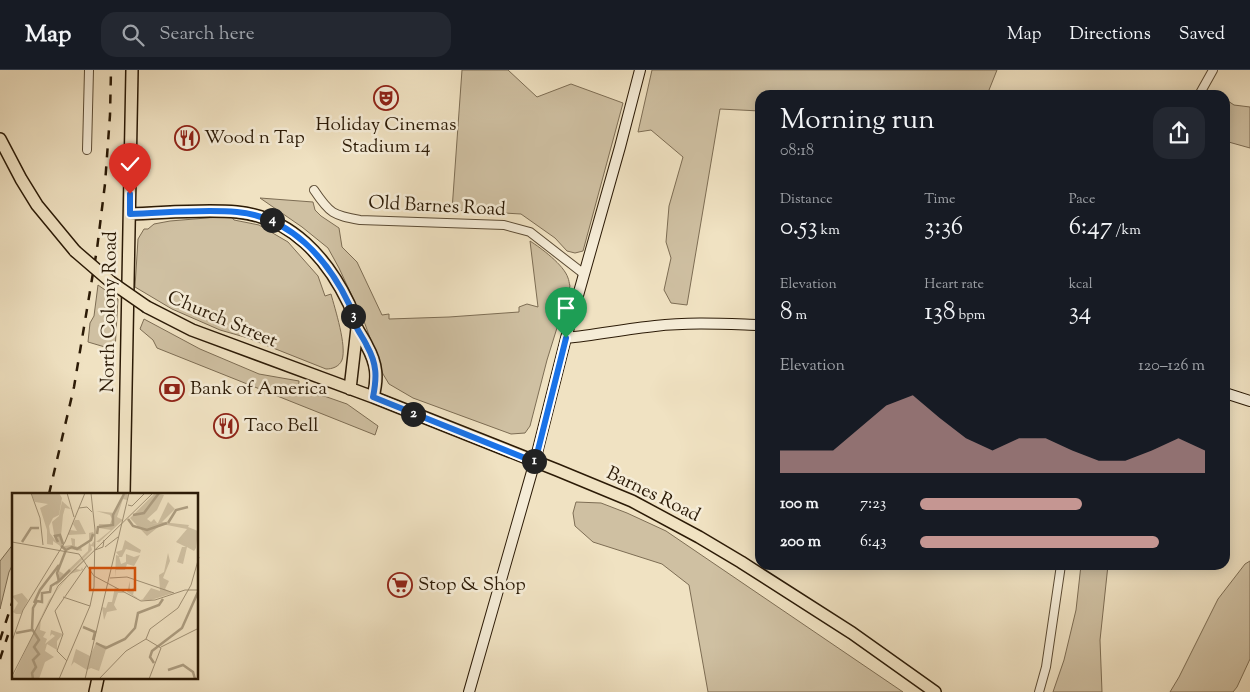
<!DOCTYPE html>
<html lang="en">
<head>
<meta charset="utf-8">
<style>
  :root { --surface:#171b24; --page:#242831; --text:#f1f3f6; --muted:#9ea1a6; --line:#363941; --accent:#c59692 }
  body { margin:0; font-family:"Sorts Mill Goudy",serif; background:var(--page); color:var(--text); height:100vh; display:flex; flex-direction:column; font-size:19px; white-space:nowrap }
  * { box-sizing:border-box; margin:0 }
  p { font-size:16px; color:var(--muted) }
  .icon { flex:none; width:28px; height:28px; fill:none; stroke:currentColor; stroke-width:2; stroke-linecap:round; stroke-linejoin:round }
  .map { position:relative; flex:1; overflow:hidden }
  .details { position:absolute; left:755px; top:20px; width:475px; height:480px; display:flex; flex-direction:column; background:var(--surface); border-radius:15px; box-shadow:0 2px 12px #0003 }
  .details>* { flex:none }
  .pin { position:absolute; display:grid; place-items:center; width:42px; height:42px; color:#fff; margin:-51px -21px; border-radius:50% 50% 50% 0; rotate:-45deg; box-shadow:0 0 5px #0007 }
  .pin .icon { rotate:45deg }
  .km { position:absolute; width:25px; height:25px; margin:-12px; border-radius:50%; background:#222; color:#fff; font-size:14px; line-height:25px; text-align:center }
  .round { display:grid; place-items:center; flex:none; width:52px; height:52px; border-radius:15px; background:var(--page) }
  .overview { display:flex; align-items:center; justify-content:space-between; height:85px; padding:0 25px }
  h1 { font-size:28px; font-weight:600; line-height:38px }
  .figures { display:grid; grid-template-columns:repeat(3,1fr); gap:8px; height:85px; padding:5px 25px }
  .figures div { display:grid; align-content:center }
  .figures b { font-size:25px; font-weight:600 }
  .figures small { font-size:14px; font-weight:400 }
  .figures p { font-size:14px }
  .chart { height:140px; padding:10px 25px }
  .chart p { display:flex; justify-content:space-between }
  .chart svg { width:100%; height:90px; margin-top:5px; fill:var(--accent); opacity:.7 }
  ul { padding:0 25px; list-style:none; font-size:16px }
  li { display:grid; grid-template-columns:80px 60px 1fr; align-items:center; height:38px }
  li i { height:12px; border-radius:6px; background:var(--accent) }
  header { display:flex; align-items:center; gap:30px; box-sizing:border-box; height:70px; padding:0 25px; background:var(--surface); border-bottom:1px solid var(--line) }
  header strong { font-size:24px }
  nav { display:flex; gap:28px; margin-inline-start:auto; font-size:18px }
  .search { width:350px; height:45px; background:var(--page); display:flex; align-items:center; gap:12px; box-sizing:border-box; padding:0 18px; border-radius:15px; color:var(--muted); font-size:19px }
  .map>svg:first-child { display:block }
  .green { fill:#cfc0a2; stroke:#7d6d54 }
  .lines { fill:none; stroke-linecap:round; stroke-linejoin:round }
  .street-casing { stroke:#5c4c35; stroke-width:10 }
  .secondary-casing { stroke:#2b1a06; stroke-width:12 }
  .primary-casing { stroke:#2b1a06; stroke-width:14 }
  .street { stroke:#f5ecd7; stroke-width:8 }
  .secondary { stroke:#f5ecd7; stroke-width:10 }
  .primary { stroke:#f0e2c2; stroke-width:11 }
  .rail { stroke:#2b1a06; stroke-width:2.5; stroke-dasharray:9 9; stroke-linecap:butt }
  .primary-bridge-casing { stroke:#2b1a06; stroke-width:14; stroke-linecap:butt }
  .primary-bridge { stroke:#f0e2c2; stroke-width:11 }
  .route-casing { stroke:#fff; stroke-width:10 }
  .route { stroke:#1a73e8; stroke-width:6 }
  .labels { text-anchor:middle; dominant-baseline:central; stroke-width:5; stroke-linejoin:round; paint-order:stroke }
  .poi-label { font-size:19px; fill:#2b1a06; stroke:#f5ecd7; text-anchor:start }
  .street-label { font-size:19px; fill:#2b1a06; stroke:#f5ecd7 }
  .inset-river { fill:none; stroke:#ad9e82; stroke-width:2.5 }
  .inset-road { fill:none; stroke:#a19277; stroke-width:1 }
  .view { fill:#d5530b; fill-opacity:0.15; stroke:#d5530b; stroke-width:2.5 }
  .inset-edge { fill:none; stroke:#2b1a06; stroke-width:2.5 }
</style>
</head>
<body>
<header>
<strong>Map</strong>
<div class="search"><svg class="icon" aria-label="search" viewBox="0 0 24 24"><circle cx="10" cy="10" r="6"/><path d="M15 15l6 6"/></svg>Search here</div>
<nav><a>Map</a><a>Directions</a><a>Saved</a></nav>
</header>
<div class="map">
<svg width="1250" height="622" viewBox="0 0 1250 622">
  <rect width="100%" height="100%" fill="#f0e2c2"/>
  <filter id="stains"><feTurbulence type="fractalNoise" baseFrequency=".004" numOctaves="4"/><feColorMatrix values="0 0 0 0 .2 0 0 0 0 .09 0 0 0 0 .02 0 0 0 .5 -.17"/></filter>
  <radialGradient id="worn" r=".72"><stop offset=".6" stop-color="#630" stop-opacity="0"/><stop offset="1" stop-color="#630" stop-opacity=".3"/></radialGradient>
  <path class="green" d="M462,0H508L537,27L571,14L623,33L583,181L575,183L567,181L555,168L521,144L452,140Z
    M652,0H997L987,25H760V41L720,39L687,235L671,233L664,220L671,188L666,172L669,136L683,87L651,60L638,62Z
    M1225,29L1234,35L1250,37V78L1225,71Z
    M260,128L313,132L315,140L321,146L339,158L342,177L357,192L382,245L389,244V249L449,247L519,242V237L527,234L538,237L530,171C541,178 564,195 568,208C569,210 569,213 570,216L547,290L530,356L525,363L511,364L413,328L389,314L383,304L365,254L339,198L328,178L302,157Z
    M231,146L234,150L259,155L288,172L318,206L325,226L331,224C335,239 347,276 342,290C339,297 332,299 326,299L248,268L220,260L172,239L135,217L138,169L144,159H148L154,154L170,151Z
    M98,215L118,229L115,280L88,272L90,253L94,246Z
    M144,249L200,279L259,304L299,311L298,324L324,326L347,334L378,356L375,365L157,278L153,270L140,259Z
    M576,432L601,433L627,443L666,461L903,622H708L689,515L662,494L593,472L575,456L573,443Z
    M14,473V492L9,502L0,539V491Z
    M1250,491V589L1237,617L1233,622H1170L1179,607L1218,529L1245,494Z
    M1081,495H1108L1100,570L1102,622H1053L1064,590L1076,540Z"/>
  <g class="lines">
    <defs>
      <path id="street" d="M1199,25L1213,0
        M87,80L89,0
        M314,120C330,144 333,145 360,150L504,155L530,162L584,204
        M1039,622L1046,597L1061,495"/>
      <path id="secondary" d="M566,268C596,265 625,259 655,256C690,252 725,254 760,255
        M1225,323L1250,331
        M469,622L535,391L566,268L620,77L640,0"/>
      <path id="primary" d="M0,69L21,109L37,135L75,181
        M130,144C165,143 201,139 237,142C291,147 327,188 349,234C352,241 354,249 356,256C359,263 364,269 367,276C377,294 378,308 373,327
        M147,237L192,260L373,327L557,400L632,431L699,467L741,492L852,563L935,622
        M350,319L357,258
        M124,424L132,0
        M95,622L98,608"/>
    </defs>
    <use href="#street" class="street-casing"/>
    <use href="#secondary" class="secondary-casing"/>
    <use href="#primary" class="primary-casing"/>
    <use href="#street" class="street"/>
    <use href="#secondary" class="secondary"/>
    <use href="#primary" class="primary"/>
    <path class="rail" d="M49,424L74,317L97,179L105,114L110,45L111,0
      M0,570L14,527
      M0,589L8,565"/>
    <defs>
      <path id="primary-bridge" d="M75,181L111,212L147,237"/>
    </defs>
    <use href="#primary-bridge" class="primary-bridge-casing"/>
    <use href="#primary-bridge" class="primary-bridge"/>
  </g>
  <g class="lines">
    <defs>
      <path id="route" d="M130,124V144C165,143 201,139 237,142C290,147 327,188 349,234C352,241 354,249 356,256C359,263 364,269 367,276C377,294 377,307 373,327L535,392L566,268"/>
    </defs>
    <use href="#route" class="route-casing"/>
    <use href="#route" class="route"/>
  </g>
  <defs>
    <symbol id="theatre-ring" viewBox="-11 -11 22 22"><circle r="9.5" fill="#f5ecd7" stroke="#8f2418" stroke-width="1.5"/><path d="M-5-5.5Q0-4 5-5.5V0Q5 5 0 6Q-5 5-5 0ZM-3.3-2.5H-1v1.5H-3.3ZM1-2.5H3.3v1.5H1ZM-2.8 1Q0 5.5 2.8 1Z" fill="#8f2418"/></symbol>
    <symbol id="restaurant-ring" viewBox="-11 -11 22 22"><circle r="9.5" fill="#f5ecd7" stroke="#8f2418" stroke-width="1.5"/><path d="M-5-6h1v4h1v-4h1v4h1v-4h1v5L-1.5 .5V6h-2V.5L-5-1ZM5-6V6H3V1.5H1.5Q1.5-4 5-6Z" fill="#8f2418"/></symbol>
    <symbol id="bank-ring" viewBox="-11 -11 22 22"><circle r="9.5" fill="#f5ecd7" stroke="#8f2418" stroke-width="1.5"/><path d="M-6-4H6V4H-6ZM0-2.3a2.3 2.3 0 1 0 0 4.6a2.3 2.3 0 1 0 0-4.6Z" fill="#8f2418"/></symbol>
    <symbol id="supermarket-ring" viewBox="-11 -11 22 22"><circle r="9.5" fill="#f5ecd7" stroke="#8f2418" stroke-width="1.5"/><path d="M-6-5.5h2.5l.6 2H6L4.5 2H-2.5L-4.4-4H-6ZM-1.5 3.2a1.3 1.3 0 1 0 .1 0ZM3 3.2a1.3 1.3 0 1 0 .1 0Z" fill="#8f2418"/></symbol>
  </defs>
  <g fill-rule="evenodd">
    <use href="#theatre-ring" x="372" y="14" width="28" height="28"/>
    <use href="#restaurant-ring" x="173" y="54" width="28" height="28"/>
    <use href="#bank-ring" x="158" y="305" width="28" height="28"/>
    <use href="#restaurant-ring" x="212" y="342" width="28" height="28"/>
    <use href="#supermarket-ring" x="386" y="501" width="28" height="28"/>
  </g>
  <g class="labels">
    <g class="poi-label">
      <text x="386" y="55" text-anchor="middle">Holiday Cinemas<tspan x="386" dy="22">Stadium 14</tspan></text>
      <text x="204" y="68">Wood n Tap</text>
      <text x="190" y="319">Bank of America</text>
      <text x="244" y="356">Taco Bell</text>
      <text x="418" y="515">Stop &amp; Shop</text>
    </g>
    <g class="street-label">
      <text transform="translate(437 137) rotate(3)">Old Barnes Road</text>
      <text transform="translate(110 242) rotate(-89)">North Colony Road</text>
      <text transform="translate(222 250) rotate(23)">Church Street</text>
      <text transform="translate(653 425) rotate(26)">Barnes Road</text>
    </g>
  </g>
  <g transform="translate(12 423)">
    <rect width="186" height="186" fill="#f0e2c2"/>
    <path d="M19,0H47L50,5L47,22L41,25L37,33L38,40L43,47L40,29L47,23L50,8L59,16L53,15L51,22L49,43L52,53L60,52L59,45L63,46V53L66,54L77,48V40L81,39L83,42L77,49L79,52L82,48L83,54L79,53L80,57L44,93L48,73L47,78L52,81L76,58L77,49L69,54L70,58L51,55L41,48V52L35,51V37L28,15L36,11L23,9ZM112,0L116,2L115,7L111,6L105,24L111,27L83,53L87,49H84L99,37L87,35L86,40L87,31H98L100,26L98,22L84,18L103,20ZM143,0L152,2L145,17L135,26L139,29L142,26L145,30L136,32L146,30L156,9L163,16L150,29L177,32L176,34L186,38L184,55L182,58L175,54L171,71L165,69L170,54H174L164,49L175,36L150,31L135,43L118,25ZM63,27H67L74,41L56,42L58,37L65,38L61,31ZM113,47L129,57L128,60L114,56L110,64H107L109,71L114,69V61L122,64L128,62L126,66L122,73L115,71L113,77H104L103,84L104,62L107,63L104,59L110,57ZM80,58L64,76L69,77L70,74L71,77L58,81L43,100L29,125L28,137L34,139L31,144L35,146L33,151L43,143L40,141L38,143L39,137L51,141L45,148V157L35,151L33,158L42,164L33,169L27,186H0L37,107L58,80ZM156,60L158,68L151,85L157,88L153,96L161,100L136,108L124,105L115,99L118,88V98L123,93L121,102L127,106H131L139,95L148,98L147,82L152,79ZM103,94L113,100H106L102,112L105,117L95,119L92,127L90,114L94,115L96,109H100ZM10,100L16,107L9,121H4L1,119L6,110L0,103ZM84,150L95,153L87,178L79,175L75,177L62,169L59,173L64,156L78,163Z" fill="#cfc0a2"/>
    <path class="inset-river" d="M121,22L132,20L147,0M116,26L121,33L135,37L155,30M156,30L164,17L176,14M85,41L86,34L101,32V22L112,1M10,49L19,35H27M46,49L43,43L48,42L51,51M54,57L60,54L65,56L79,47L81,41M47,88L58,77M22,110L28,97L47,72M71,134L83,139L81,147M4,140L20,137M84,150L94,155L113,146L123,135L126,120L147,112L151,106M142,170L138,164L140,158L170,135L186,99M156,177L171,172L181,179L183,186M21,186L20,180L24,174L21,167L27,161L22,154L27,147L20,136L21,115L25,108L30,109V100L38,99L39,93L47,88L45,80L54,57L49,53"/>
    <path class="inset-road" d="M19,0L28,25L31,52M55,0L62,24M116,12L120,13L133,0M67,15L75,14L80,19M0,49L67,61L82,83L129,108L143,107L173,97H187M93,54L106,44M83,57L91,54L92,47M98,85L115,84L162,100M51,104L78,113M134,146L138,136L166,115L179,92L187,64M134,146L149,155L137,186M0,148L11,117L53,49L73,0M149,154L187,135M55,168L45,158L51,141L43,118L75,72M0,183L46,93L141,0M47,186L78,113L82,94L83,37L79,0M73,186L117,0M87,186L114,158L134,146"/>
    <path class="view" d="M78,75H123V97H78Z"/>
    <rect width="186" height="186" class="inset-edge"/>
  </g>
  <rect width="100%" height="100%" filter="url(#stains)"/>
  <rect width="100%" height="100%" fill="url(#worn)"/>
</svg>
<div class="pin" style="left:566px;top:268px;background:#1e9e55"><svg class="icon" aria-label="arrive" viewBox="0 0 24 24"><path d="M6 21V4h12l-3 4 3 4H6"/></svg></div>
<div class="pin" style="left:130px;top:124px;background:#d93025"><svg class="icon" aria-label="check" viewBox="0 0 24 24"><path d="M5 12l5 5 9-10"/></svg></div>
<b class="km" style="left:534px;top:391px">1</b>
<b class="km" style="left:413px;top:344px">2</b>
<b class="km" style="left:353px;top:246px">3</b>
<b class="km" style="left:272px;top:150px">4</b>
<section class="details">
<div class="overview"><div><h1>Morning run</h1><p>08:18</p></div><a class="round"><svg class="icon" aria-label="share" viewBox="0 0 24 24"><path d="M12 15V3M7 8l5-5 5 5M5 13v7h14v-7"/></svg></a></div>
<div class="figures">
<div><p>Distance</p><b>0.53<small> km</small></b></div>
<div><p>Time</p><b>3:36</b></div>
<div><p>Pace</p><b>6:47<small> /km</small></b></div>
</div>
<div class="figures">
<div><p>Elevation</p><b>8<small> m</small></b></div>
<div><p>Heart rate</p><b>138<small> bpm</small></b></div>
<div><p>kcal</p><b>34</b></div>
</div>
<div class="chart"><p><span>Elevation</span>120–126 m</p>
<svg viewBox="0 0 160 44" preserveAspectRatio="none"><path d="M0 44V33L10 33L20 33L30 22L40 11L50 6L60 17L70 27L80 33L90 27L100 27L110 33L120 38L130 38L140 33L150 27L160 33V44z"/></svg>
</div>
<ul>
<li><b>100 m</b>7:23<i style="width:57%"></i></li>
<li><b>200 m</b>6:43<i style="width:84%"></i></li>
</ul>
</section>
</div>
</body>
</html>
